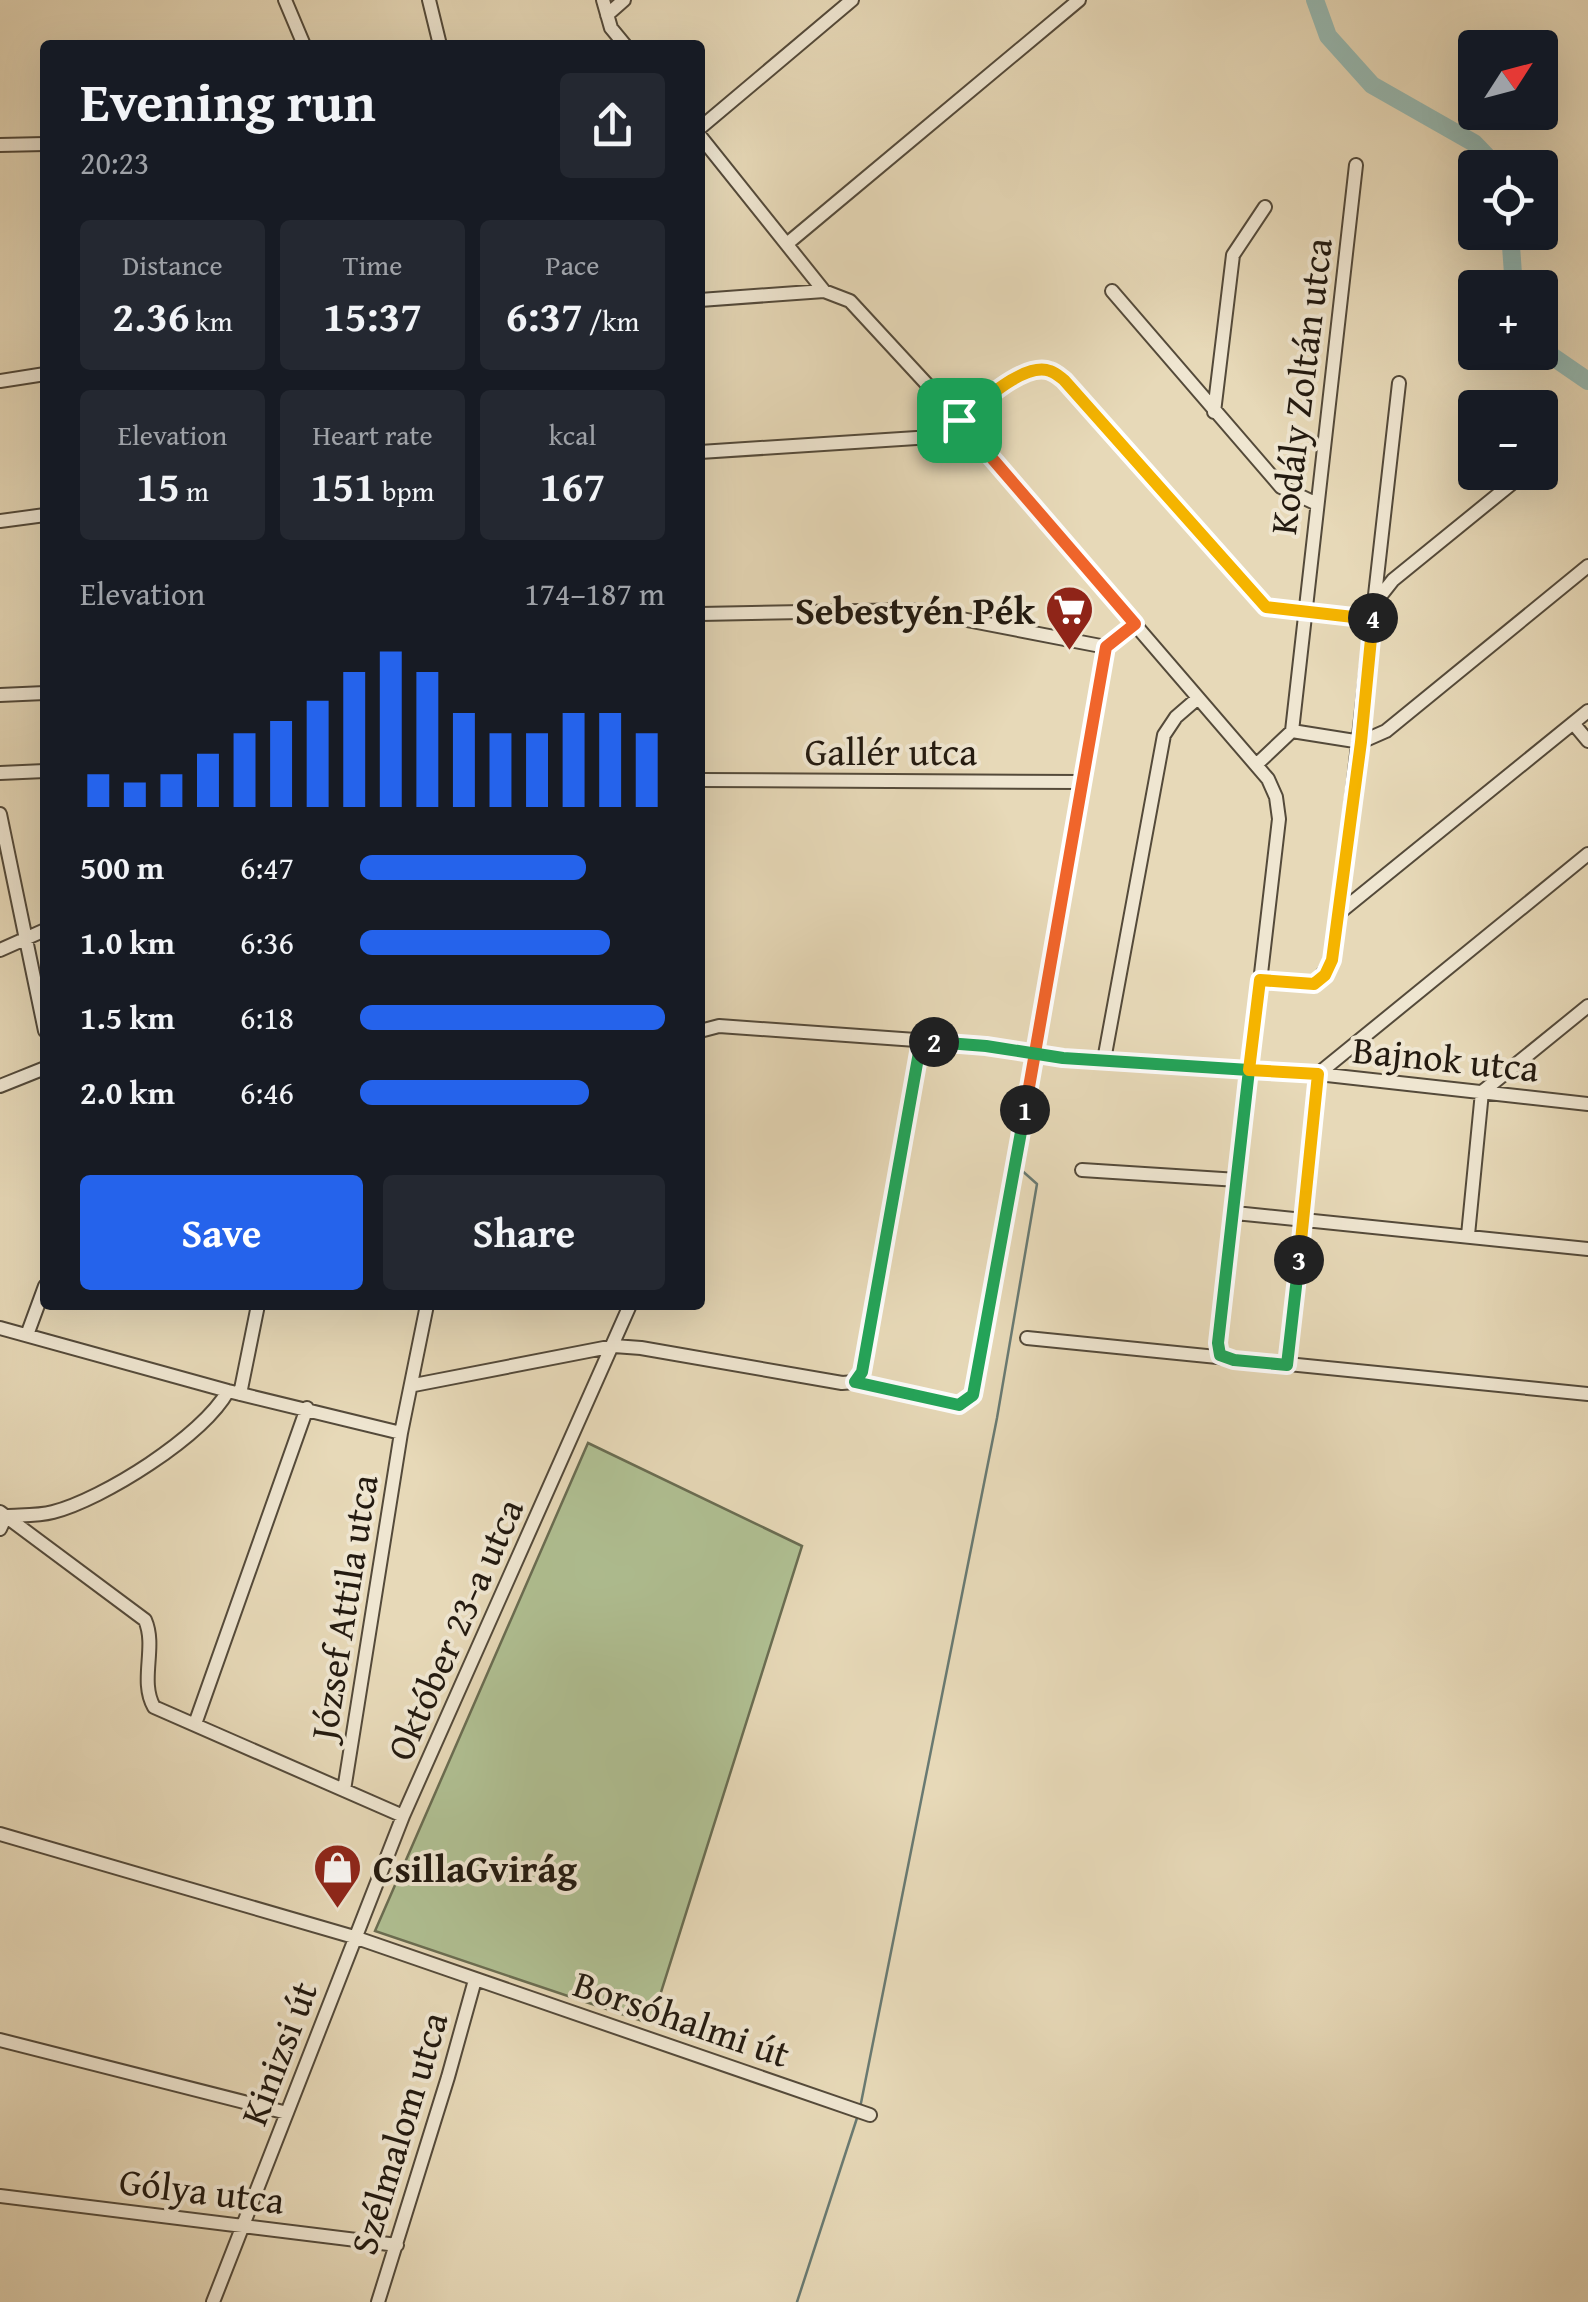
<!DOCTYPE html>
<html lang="en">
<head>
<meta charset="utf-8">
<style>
  :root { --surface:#171b24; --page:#242831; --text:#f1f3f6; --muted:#9ea1a6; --accent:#2563eb }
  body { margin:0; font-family:"Gentium Book Plus",serif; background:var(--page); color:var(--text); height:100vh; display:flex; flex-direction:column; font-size:38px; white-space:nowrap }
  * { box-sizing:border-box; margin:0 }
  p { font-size:32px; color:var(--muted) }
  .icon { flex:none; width:55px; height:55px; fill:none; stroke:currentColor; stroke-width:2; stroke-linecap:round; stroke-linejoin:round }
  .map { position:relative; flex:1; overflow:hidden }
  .sheet { position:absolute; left:40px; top:40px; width:665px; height:1270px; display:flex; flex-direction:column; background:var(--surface); border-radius:10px; box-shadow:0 10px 40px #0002 }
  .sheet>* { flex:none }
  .needle { width:65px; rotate:54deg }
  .buttons { position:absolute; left:1458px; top:30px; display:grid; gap:20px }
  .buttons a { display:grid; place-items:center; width:100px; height:100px; border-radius:10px; background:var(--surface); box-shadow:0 10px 40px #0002; font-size:50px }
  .pin { position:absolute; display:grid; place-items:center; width:85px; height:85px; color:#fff; margin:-42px; border-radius:20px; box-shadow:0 5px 15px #0006 }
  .km { position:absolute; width:50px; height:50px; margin:-25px; border-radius:50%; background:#222; color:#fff; font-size:28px; line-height:50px; text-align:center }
  .round { display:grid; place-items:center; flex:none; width:105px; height:105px; border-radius:10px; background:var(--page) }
  .summary { display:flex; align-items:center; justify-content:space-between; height:170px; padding:0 40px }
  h1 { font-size:55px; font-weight:700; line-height:75px }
  .stats { display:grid; grid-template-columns:repeat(3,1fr); gap:15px; height:170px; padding:10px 40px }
  .stats div { display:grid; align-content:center; border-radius:10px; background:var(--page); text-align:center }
  .stats b { font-size:42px; font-weight:700 }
  .stats small { font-size:28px; font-weight:400 }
  .stats p { font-size:28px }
  .chart { height:280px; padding:20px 40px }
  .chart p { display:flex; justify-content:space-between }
  .chart svg { width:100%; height:180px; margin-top:10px; stroke:var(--accent); stroke-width:6 }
  .cta { display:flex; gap:20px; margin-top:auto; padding:20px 40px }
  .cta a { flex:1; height:115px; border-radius:10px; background:var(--accent); color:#fff; font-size:40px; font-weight:700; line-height:115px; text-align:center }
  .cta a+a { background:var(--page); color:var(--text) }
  ul { padding:0 40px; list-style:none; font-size:32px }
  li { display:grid; grid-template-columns:160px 120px 1fr; align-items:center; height:75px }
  li i { height:25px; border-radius:12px; background:var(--accent) }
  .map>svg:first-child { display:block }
  .green { fill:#b0c093; stroke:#6a6d52; stroke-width:2.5 }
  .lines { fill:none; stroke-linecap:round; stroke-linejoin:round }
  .stream { stroke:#697a72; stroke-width:2.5 }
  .river { stroke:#97bab3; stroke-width:18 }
  .minor-casing { stroke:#544a3a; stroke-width:16 }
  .minor { stroke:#efe6d1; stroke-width:12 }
  .split-1-casing { stroke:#fff; stroke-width:20 }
  .split-2-casing { stroke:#fff; stroke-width:20 }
  .split-3-casing { stroke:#fff; stroke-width:20 }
  .split-4-casing { stroke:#fff; stroke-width:20 }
  .split-5-casing { stroke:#fff; stroke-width:20 }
  .split-1 { stroke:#f0652b; stroke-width:12 }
  .split-2 { stroke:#22a559; stroke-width:12 }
  .split-3 { stroke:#22a559; stroke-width:12 }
  .split-4 { stroke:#f5b400; stroke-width:12 }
  .split-5 { stroke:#f5b400; stroke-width:12 }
  .labels { text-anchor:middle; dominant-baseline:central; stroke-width:8; stroke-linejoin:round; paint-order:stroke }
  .street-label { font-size:38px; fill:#231a10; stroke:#efe6d1 }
  .poi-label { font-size:38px; font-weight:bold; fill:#231a10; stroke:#efe6d1; text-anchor:end }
</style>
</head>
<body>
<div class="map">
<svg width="1588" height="2302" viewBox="0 0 1588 2302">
  <rect width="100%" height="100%" fill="#e7d9b8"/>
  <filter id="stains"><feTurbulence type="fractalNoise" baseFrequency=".002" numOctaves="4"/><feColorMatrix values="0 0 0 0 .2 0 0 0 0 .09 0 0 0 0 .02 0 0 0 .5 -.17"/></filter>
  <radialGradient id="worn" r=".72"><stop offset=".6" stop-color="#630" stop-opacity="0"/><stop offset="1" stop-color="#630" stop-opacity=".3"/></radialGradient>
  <path class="green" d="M588,1443L802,1546L651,2024L375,1931Z"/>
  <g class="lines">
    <path class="stream" d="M861,2103L997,1418L1037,1184L1019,1168
      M797,2302L857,2118"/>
    <path class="river" d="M1315,0L1328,36L1372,85L1474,143L1498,168
      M1510,232L1514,288
      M1540,348L1588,381"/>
    <defs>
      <path id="minor" d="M285,0L304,45
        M429,0L440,45
        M603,0L611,28L625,45
        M607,15L624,0
        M700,128L852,0
        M700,136L824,291
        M0,145L45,144
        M788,243L1079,0
        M1112,291L1281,487L1317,504
        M700,300L824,291L850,301L947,406L1268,779L1276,797L1279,819L1218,1343L1220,1355
        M0,381L45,374
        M1214,412L1233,255L1265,207
        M700,452L932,437C961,424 1019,360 1051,371C1056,373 1060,376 1065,379L1266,607L1363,618L1393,580L1516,480
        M0,521L45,515
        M700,614L915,610L1106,647
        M0,695L45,693
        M1573,723L1588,741
        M1292,731L1356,165
        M1256,765L1292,731L1361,742L1386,731L1588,566
        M0,773L45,771
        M700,780L1082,782
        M0,814L45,1031
        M1339,913L1399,383
        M0,950L45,930
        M1260,980L1314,983C1336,966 1335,939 1339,913L1588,711
        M700,1031L719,1026L986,1045L1063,1058L1318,1074L1588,1104
        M1104,1060L1164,735L1176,717L1198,698
        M0,1086L45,1068
        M1082,1170L1238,1180
        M1235,1213L1588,1249
        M1468,1235L1482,1092L1588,1006
        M0,1328L228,1391L401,1433
        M27,1335L45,1286
        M1027,1338L1588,1394
        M1287,1365L1318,1074L1588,854
        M855,1382L862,1372L921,1041
        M414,1385L614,1346L641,1348L842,1383L855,1382L959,1405L973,1395L1106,647L1135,624
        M240,1394L258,1305
        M0,1512L145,1620C157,1647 139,1681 154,1707L403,1816
        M0,1529L6,1516C21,1515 38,1516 53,1512C103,1499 202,1437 228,1391
        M195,1724L307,1408
        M344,1790L401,1433L427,1305
        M0,1834L354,1937L870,2115
        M0,2040L287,2113
        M0,2196L397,2245
        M213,2302L403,1816L630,1305
        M378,2302L448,2077L475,1980"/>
    </defs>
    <use href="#minor" class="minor-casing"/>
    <use href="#minor" class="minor"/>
  </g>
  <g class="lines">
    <defs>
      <path id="split-1" d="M959,420L1135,624L1106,647L1025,1110"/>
      <path id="split-2" d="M934,1042L921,1041L862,1372L855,1382L959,1405L973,1395L1025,1110"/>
      <path id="split-3" d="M934,1042L986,1046L1063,1058L1249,1070L1218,1343L1220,1355L1234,1360L1287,1365L1299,1260"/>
      <path id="split-4" d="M1299,1260L1318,1074L1249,1070L1260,980L1314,984L1325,975L1332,960L1361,742L1373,618"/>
      <path id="split-5" d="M959,420C979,405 1024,361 1050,371C1056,373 1060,377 1064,380L1266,607L1362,618L1374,606L1373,618"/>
    </defs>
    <use href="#split-1" class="split-1-casing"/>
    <use href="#split-2" class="split-2-casing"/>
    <use href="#split-3" class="split-3-casing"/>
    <use href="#split-4" class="split-4-casing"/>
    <use href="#split-5" class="split-5-casing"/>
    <use href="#split-1" class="split-1"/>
    <use href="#split-2" class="split-2"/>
    <use href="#split-3" class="split-3"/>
    <use href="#split-4" class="split-4"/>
    <use href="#split-5" class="split-5"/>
  </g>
  <defs>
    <symbol id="supermarket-pin" viewBox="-11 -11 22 30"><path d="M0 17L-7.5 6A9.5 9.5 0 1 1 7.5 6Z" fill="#8f2418" stroke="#efe6d1"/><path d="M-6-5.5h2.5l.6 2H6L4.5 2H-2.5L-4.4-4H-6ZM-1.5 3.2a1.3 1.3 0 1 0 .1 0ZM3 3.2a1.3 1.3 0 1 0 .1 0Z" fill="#fff"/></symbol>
    <symbol id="shop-pin" viewBox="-11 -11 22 30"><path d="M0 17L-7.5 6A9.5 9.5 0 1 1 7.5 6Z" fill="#8f2418" stroke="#efe6d1"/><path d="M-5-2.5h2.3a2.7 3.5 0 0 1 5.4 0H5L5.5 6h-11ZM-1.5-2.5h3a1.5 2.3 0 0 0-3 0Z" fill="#fff"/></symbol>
  </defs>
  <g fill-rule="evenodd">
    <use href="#supermarket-pin" x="1042" y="582" width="55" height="75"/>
    <use href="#shop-pin" x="310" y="1840" width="55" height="75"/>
  </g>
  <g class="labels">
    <g class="street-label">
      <text transform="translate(1300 386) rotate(-83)">Kodály Zoltán utca</text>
      <text x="891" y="751">Gallér utca</text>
      <text transform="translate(1446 1058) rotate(6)">Bajnok utca</text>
      <text transform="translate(343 1607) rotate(-81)">József Attila utca</text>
      <text transform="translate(454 1629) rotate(-66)">Október 23-a utca</text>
      <text transform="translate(682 2018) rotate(19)">Borsóhalmi út</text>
      <text transform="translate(278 2053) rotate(-69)">Kinizsi út</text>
      <text transform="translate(398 2133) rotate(-73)">Szélmalom utca</text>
      <text transform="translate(202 2190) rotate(7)">Gólya utca</text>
    </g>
    <g class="poi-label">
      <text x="1035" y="610">Sebestyén Pék</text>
      <text x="373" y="1868" text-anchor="start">CsillaGvirág</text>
    </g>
  </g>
  <rect width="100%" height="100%" filter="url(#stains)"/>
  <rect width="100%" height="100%" fill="url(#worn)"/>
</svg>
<div class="buttons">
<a><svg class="needle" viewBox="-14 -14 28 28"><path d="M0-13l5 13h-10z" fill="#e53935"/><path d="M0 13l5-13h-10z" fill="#9ea1a6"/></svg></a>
<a><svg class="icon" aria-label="locate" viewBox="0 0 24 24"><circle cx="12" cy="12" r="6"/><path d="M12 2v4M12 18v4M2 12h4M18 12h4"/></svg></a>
<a>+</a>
<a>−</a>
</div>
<div class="pin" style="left:959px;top:420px;background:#1e9e55"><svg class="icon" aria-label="arrive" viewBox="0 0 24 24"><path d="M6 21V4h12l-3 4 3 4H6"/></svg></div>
<b class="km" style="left:1025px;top:1110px">1</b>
<b class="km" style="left:934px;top:1042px">2</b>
<b class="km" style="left:1299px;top:1260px">3</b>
<b class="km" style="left:1373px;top:618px">4</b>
<section class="sheet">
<div class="summary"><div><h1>Evening run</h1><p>20:23</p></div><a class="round"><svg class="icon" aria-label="share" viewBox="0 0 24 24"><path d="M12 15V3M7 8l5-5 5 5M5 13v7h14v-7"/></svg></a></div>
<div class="stats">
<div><p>Distance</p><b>2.36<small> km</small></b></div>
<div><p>Time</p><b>15:37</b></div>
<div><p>Pace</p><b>6:37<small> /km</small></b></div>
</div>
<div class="stats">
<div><p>Elevation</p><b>15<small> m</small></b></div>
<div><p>Heart rate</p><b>151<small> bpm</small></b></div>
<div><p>kcal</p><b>167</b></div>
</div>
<div class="chart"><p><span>Elevation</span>174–187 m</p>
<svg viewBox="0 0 160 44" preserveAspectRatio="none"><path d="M5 44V36M15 44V38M25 44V36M35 44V31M45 44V26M55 44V23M65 44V18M75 44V11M85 44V6M95 44V11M105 44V21M115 44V26M125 44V26M135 44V21M145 44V21M155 44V26"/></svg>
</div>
<ul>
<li><b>500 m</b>6:47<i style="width:74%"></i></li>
<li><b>1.0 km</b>6:36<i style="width:82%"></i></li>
<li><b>1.5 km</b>6:18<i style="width:100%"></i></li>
<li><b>2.0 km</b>6:46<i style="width:75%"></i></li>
</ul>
<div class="cta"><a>Save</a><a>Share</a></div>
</section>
</div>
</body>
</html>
